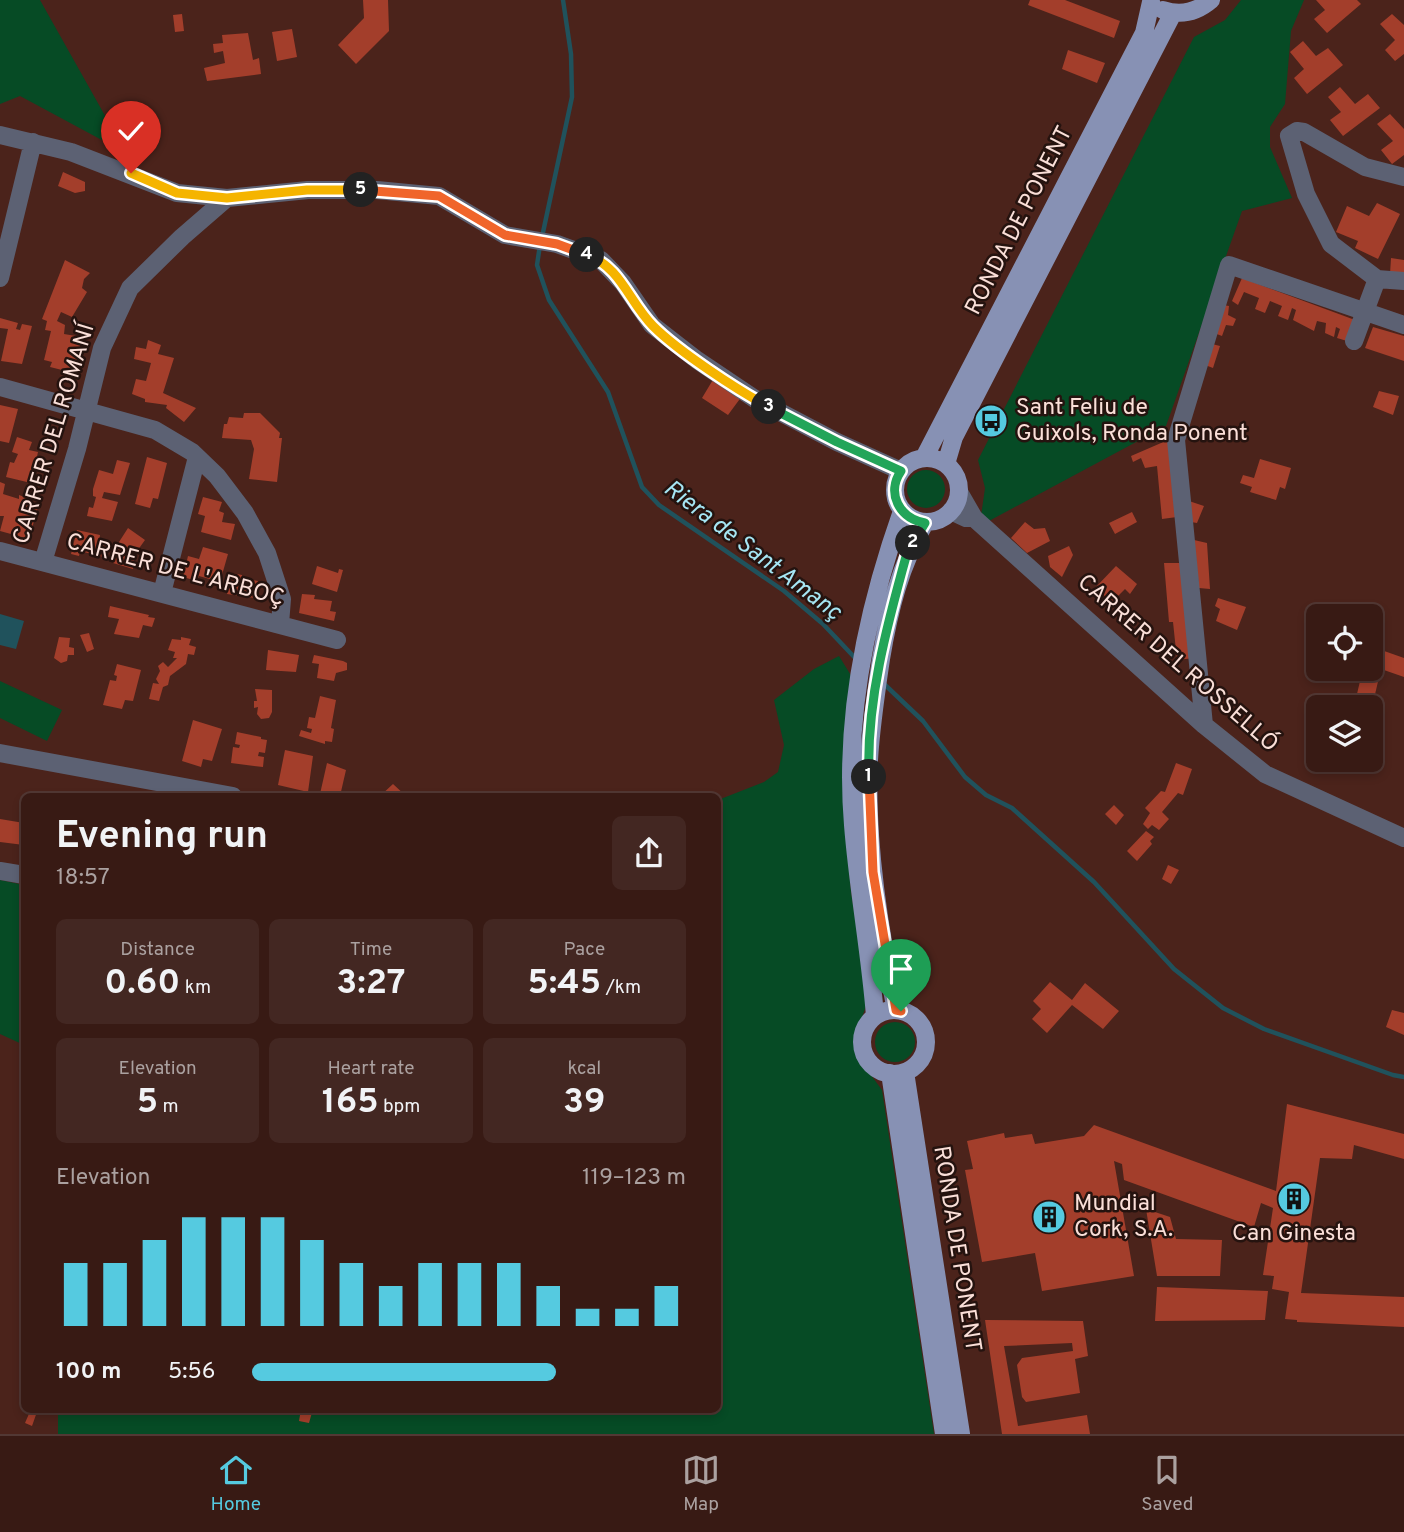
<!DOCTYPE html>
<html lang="en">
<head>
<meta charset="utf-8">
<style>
  :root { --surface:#381a14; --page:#432722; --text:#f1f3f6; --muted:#aba1a0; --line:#523834; --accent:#55cae0 }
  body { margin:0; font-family:Overpass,sans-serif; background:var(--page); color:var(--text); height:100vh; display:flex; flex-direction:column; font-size:26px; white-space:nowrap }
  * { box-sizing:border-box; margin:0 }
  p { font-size:23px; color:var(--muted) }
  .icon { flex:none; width:38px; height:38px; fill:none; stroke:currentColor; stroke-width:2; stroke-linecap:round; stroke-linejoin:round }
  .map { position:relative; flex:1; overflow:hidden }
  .details { position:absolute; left:21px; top:793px; width:700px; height:620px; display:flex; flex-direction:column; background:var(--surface); border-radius:10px; box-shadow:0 4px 10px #0003,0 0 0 2px var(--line) }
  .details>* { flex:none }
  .controls { position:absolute; left:1306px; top:604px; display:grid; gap:14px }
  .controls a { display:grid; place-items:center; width:77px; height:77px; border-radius:10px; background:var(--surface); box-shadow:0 4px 10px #0003,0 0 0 2px var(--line); font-size:35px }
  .pin { position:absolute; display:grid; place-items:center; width:60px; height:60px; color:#fff; margin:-72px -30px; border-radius:50% 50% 50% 0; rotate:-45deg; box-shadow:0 0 7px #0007 }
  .pin .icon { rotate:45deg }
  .km { position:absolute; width:35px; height:35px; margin:-18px; border-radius:50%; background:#222; color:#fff; font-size:19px; line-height:35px; text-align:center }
  .round { display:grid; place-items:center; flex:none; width:74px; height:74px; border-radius:10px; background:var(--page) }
  .head { display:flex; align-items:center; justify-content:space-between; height:119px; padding:0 35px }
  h1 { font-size:38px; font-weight:700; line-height:52px }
  .stats { display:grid; grid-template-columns:repeat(3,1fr); gap:10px; height:119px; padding:7px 35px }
  .stats div { display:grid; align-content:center; border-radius:10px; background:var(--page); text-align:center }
  .stats b { font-size:35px; font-weight:700 }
  .stats small { font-size:19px; font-weight:400 }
  .stats p { font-size:19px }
  .chart { height:196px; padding:14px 35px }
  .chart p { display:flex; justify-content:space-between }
  .chart svg { width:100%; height:126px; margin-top:7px; stroke:var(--accent); stroke-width:6 }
  ul { padding:0 35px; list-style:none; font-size:23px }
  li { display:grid; grid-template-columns:112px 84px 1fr; align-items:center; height:52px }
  li i { height:18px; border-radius:9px; background:var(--accent) }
  .dock { display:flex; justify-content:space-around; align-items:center; height:98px; border-top:2px solid var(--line); background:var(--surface); font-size:19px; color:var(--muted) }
  .dock a { display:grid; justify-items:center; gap:4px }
  .dock .selected { color:var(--accent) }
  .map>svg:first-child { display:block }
  .green { fill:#064b25 }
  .water { fill:#20525c }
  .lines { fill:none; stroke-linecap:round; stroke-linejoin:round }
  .stream { stroke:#20525c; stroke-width:4.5 }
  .building { fill:#a33e2b }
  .minor { stroke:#5c6173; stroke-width:18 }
  .primary { stroke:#8791b4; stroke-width:18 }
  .split-1-casing { stroke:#fff; stroke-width:14 }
  .split-2-casing { stroke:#fff; stroke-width:14 }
  .split-3-casing { stroke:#fff; stroke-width:14 }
  .split-4-casing { stroke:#fff; stroke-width:14 }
  .split-5-casing { stroke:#fff; stroke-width:14 }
  .split-6-casing { stroke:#fff; stroke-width:14 }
  .split-1 { stroke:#f0652b; stroke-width:9 }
  .split-2 { stroke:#22a559; stroke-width:9 }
  .split-3 { stroke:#22a559; stroke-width:9 }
  .split-4 { stroke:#f5b400; stroke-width:9 }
  .split-5 { stroke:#f0652b; stroke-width:9 }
  .split-6 { stroke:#f5b400; stroke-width:9 }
  .labels { text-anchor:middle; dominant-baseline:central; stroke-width:5; stroke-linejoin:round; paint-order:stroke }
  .street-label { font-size:23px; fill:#fadfd8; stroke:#25130f }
  .poi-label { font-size:23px; fill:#fadfd8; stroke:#25130f; text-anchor:start }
  .water-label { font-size:24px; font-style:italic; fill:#a6e6f4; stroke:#25130f }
</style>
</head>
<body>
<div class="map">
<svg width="1404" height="1434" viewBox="0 0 1404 1434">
  <rect width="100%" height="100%" fill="#4b231b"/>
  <path class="green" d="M0,0H40L126,153L20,96L0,104Z
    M1241,0H1304L1291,31L1285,104L1270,127V147L1292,198L1242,211L1166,426L987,522L981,516L985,488L978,460L1194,37L1225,20Z
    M907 489a19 19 0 1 1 38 0a19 19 0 1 1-38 0Z
    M839,656L852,677L845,823L851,892L868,1000L855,1038L859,1059L882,1090L934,1434H58V1409H718V800L764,782L778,772L784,745L774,700L814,669Z
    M0,681L62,710L47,741L0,718Z
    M0,880L24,885V1045L0,1034Z
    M875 1042a20 20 0 1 1 40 0a20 20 0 1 1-40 0Z"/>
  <path class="water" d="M0,614L24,621L16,649L0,645Z"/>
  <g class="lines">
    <path class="stream" d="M542,237L572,97L571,54L563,0
      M540,245L537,265L549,300L608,392L642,487L659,505L784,591L823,624L857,660
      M882,682L923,721L965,777L986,795L1012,808L1094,882L1174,969L1223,1008L1264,1029L1393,1075L1404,1077"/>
  </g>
  <path class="building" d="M363,0H388L389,31L356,64L338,45L364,18Z
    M1030,0H1065L1120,21L1114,38L1028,5Z
    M1316,0H1357L1361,4L1327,33L1314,19L1325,10Z
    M182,14L184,31L175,32L173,15Z
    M1392,14L1404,25V54L1395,61L1385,50L1395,40L1380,24Z
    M292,29L297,57L277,61L272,32Z
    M248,33L253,60L259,58L261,74L207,81L204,68L225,63L223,51L214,53L213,44L223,43L222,35Z
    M1303,41L1316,56L1328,48L1343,65L1307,94L1294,78L1304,69L1290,52Z
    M1068,50L1105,63L1097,83L1062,69Z
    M1340,87L1355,104L1368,94L1380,108L1343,136L1330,120L1341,112L1328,97Z
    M1390,114L1404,129V155L1392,164L1381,150L1393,141L1377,124Z
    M63,172L85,182V191L75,193L58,186Z
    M1377,203L1400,214L1378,259L1355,248L1358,241L1336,232L1347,206L1369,216Z
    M1391,258L1404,260V275L1390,274Z
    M65,260L90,273L84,279L82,288L87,292L72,317L61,312L57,321L65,325L64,334L82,337L74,373L50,367L52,362L44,360L51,331L45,330L47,321L42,319Z
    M1242,278L1355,320L1347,341L1337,338L1340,329L1336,327L1334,337L1325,333L1326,323L1317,321L1314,331L1293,320L1296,310L1292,308L1288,320L1278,316L1282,306L1270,301L1265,313L1255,309L1259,298L1244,292L1238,305L1232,301Z
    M1223,305L1229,306L1228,315L1236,319L1233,326L1226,325L1222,336L1214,333Z
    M0,318L18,323L16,329L20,330L22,324L32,326L22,364L1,361L8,329L0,328Z
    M1373,327L1404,336V361L1365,348Z
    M148,340L161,345L158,354L174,358L163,393L196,408L184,422L166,408L167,405L145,402V399L132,394L136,379L146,381L151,363L134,359L136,347L146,349Z
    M1212,344L1220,346L1213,368L1205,365Z
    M714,378L742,396L728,415L702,398Z
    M1379,391L1399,396L1393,415L1373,407Z
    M0,405L18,409L9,443L0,441Z
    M244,413H260L280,433L279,438H282L277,482L249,479L254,449L251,440L222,438L224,424H227L229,417L243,418Z
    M17,437L32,442L29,450L38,452L31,483L6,477L10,462L14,463L18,454L12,452Z
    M1168,440L1177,517L1162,519L1157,466L1145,468L1141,458L1133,462L1131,456Z
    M147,457L167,463L158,499L153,498L150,508L135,504Z
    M1260,459L1291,468L1285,489L1280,487L1276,500L1250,492L1252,487L1240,483L1243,475L1254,478Z
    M117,460L130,463L120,495L104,492L102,498L118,502L112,521L87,516L89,507L93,508L96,497L93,496V489L99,470L113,474Z
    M0,482L5,484L3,494L19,499V495L32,500L30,506L38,507L29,539L0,531L4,516H0Z
    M203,497L222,502L219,511L224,513L222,522L235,524L231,540L201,532L205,516L198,514Z
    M1189,501L1204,506L1197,523L1191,522Z
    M1132,512L1137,522L1115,534L1109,523Z
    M1025,522L1034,529L1045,528L1050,541L1027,553L1011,538Z
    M128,528L145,540L135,554L133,569L113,563L119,542Z
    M77,530L100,535L99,543L106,545L103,557L80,551L79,556L71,554Z
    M1194,540L1207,543L1210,589L1199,588Z
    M1069,546L1073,555L1062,577L1050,567L1048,556Z
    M203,547L228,554L220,582L199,576L197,581L183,577L188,556L199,559Z
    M1164,563H1182L1194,658L1177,660L1173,622H1169Z
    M317,566L338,573L339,569L343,570L337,592L312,584Z
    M1116,566L1137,584L1130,594L1125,589L1112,602L1095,588Z
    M232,573L242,575V578L258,581L255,598L227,594Z
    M302,594L315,595L314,599L332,601L330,611L336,612L334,621L299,613Z
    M1218,598L1246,607L1237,630L1216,621L1220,609L1215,606Z
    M110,606L149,615L148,617L155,618L152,627L143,625L139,638L114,634L119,619L108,617Z
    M89,633L94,649L87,652L80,635Z
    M59,637L70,638L69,647L74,648V655H68L67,661L61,663L54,658Z
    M181,637L191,639L189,645L196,647L194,655L188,654L186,664L170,676L168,685L163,687L159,701L149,699L153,683L159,684L156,679L160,671L158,666L163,662L168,667L177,658H173L175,652L168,650L172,639L181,640Z
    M1370,646L1404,658V677L1381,669L1372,707H1354L1363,668H1370Z
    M268,650L299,655L296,672L266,670Z
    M314,655L343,661L347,663V670L336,673L334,681L317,678L319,664L312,663Z
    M117,664L141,670L133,701L125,700L122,709L103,705L110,680L116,681L117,676L114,675Z
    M255,689L272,690V712L269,718L261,719L257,714L258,707L254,708V701H257Z
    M320,696L336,700L331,728L334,729L332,742L325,741V744L299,736L301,730L311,733L312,729L307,728L309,717L315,718Z
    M193,720L222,729L212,761L203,759L201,767L182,761Z
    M237,732L261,737V739L267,740L265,753L259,752L258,756L264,757L263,767L231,763L233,747L239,748L240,745L235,744Z
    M285,750L313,756L308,792L278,785Z
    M327,763L346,770L340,796L320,794Z
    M1176,763L1192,769L1183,795L1178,793L1162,812L1169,819L1159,830L1152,825L1148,829L1143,824L1150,813L1145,808L1161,791L1165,792Z
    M393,784L406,796H380Z
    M1114,805L1124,815L1116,825L1105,814Z
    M0,819L24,823V845L0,842Z
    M1146,831L1154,837L1150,841L1152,844L1137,861L1127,851Z
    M1168,865L1179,870L1171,884L1162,879Z
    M1050,982L1072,1000L1085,983L1119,1011L1103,1029L1072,1005L1047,1033L1032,1019L1041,1009L1033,1001Z
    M1392,1010L1404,1013V1035L1386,1027Z
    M1287,1104L1404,1134V1159L1354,1145L1352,1159L1320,1158L1301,1293L1404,1297V1327L1297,1322V1320L1285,1319L1289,1292L1272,1289L1274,1276L1263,1275L1273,1208L1261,1203L1254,1227L1124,1180L1122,1164L1114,1161L1134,1276L1042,1291L1035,1253L982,1262L965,1170L973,1169L967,1141L1004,1133L1005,1138L1032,1134L1035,1144L1084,1136L1094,1125L1276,1191Z
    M1146,1209L1170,1217L1176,1239L1222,1240L1220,1276H1157Z
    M1157,1287L1268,1291L1265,1320L1155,1321Z
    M985,1320L1083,1321L1088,1356L1075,1359L1080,1393L1026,1402L1022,1397L1017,1365L1022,1358L1073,1351L1072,1343L1004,1346L1018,1426L1087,1415L1090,1434H1002Z
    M31,1409H38L32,1426L25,1423Z
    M301,1409H313L309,1423L299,1421Z"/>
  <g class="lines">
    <path class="minor" d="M0,135L71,152L177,193L227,198L308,190H377L439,196L505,235L557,244L601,260L623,283L652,325L697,360L755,399L837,442L901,471
      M1404,177L1365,167L1304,132L1297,131L1289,136L1306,194L1331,244L1377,279L1404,281
      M0,278L33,142
      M1354,341L1377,279
      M0,387L155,430L192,452L217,476L245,513L267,553L282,599L280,624
      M959,492L974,518L1204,725L1265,774L1404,838
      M951,511L966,518H974
      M0,551L337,640
      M43,562L77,449L102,348L130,288L182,237L227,198
      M162,593L197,457
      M1204,725L1176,440L1229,265L1404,325
      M0,753L233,796
      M0,871L24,875"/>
    <path class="primary" d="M1163,10C1181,16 1197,12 1211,0
      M895 490a32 32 0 1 1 64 0a32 32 0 1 1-64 0Z
      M924,458L1144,33L1151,2
      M946,464L954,437L1173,13
      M896,1010C879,930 865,842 869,760C871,726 876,693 881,659C889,611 900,565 925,523
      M862 1042a32 32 0 1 1 64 0a32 32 0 1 1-64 0Z
      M875,1016C870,952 858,889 853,825C844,719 867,610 902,511
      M905,1072L961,1434
      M890,1073L944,1434"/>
  </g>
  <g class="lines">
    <defs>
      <path id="split-1" d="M869,777L873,872L896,1010L901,1011"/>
      <path id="split-2" d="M869,777C866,702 887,625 907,553L913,543"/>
      <path id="split-3" d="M769,407L837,442L901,471C886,493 899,518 925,523L913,543"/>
      <path id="split-4" d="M587,255C621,267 629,302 653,326C678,351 737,390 769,407"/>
      <path id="split-5" d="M361,190L439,196L505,235L557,244L587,255"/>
      <path id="split-6" d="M131,173L177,193L227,198L307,190H361"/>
    </defs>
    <use href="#split-1" class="split-1-casing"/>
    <use href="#split-2" class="split-2-casing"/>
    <use href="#split-3" class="split-3-casing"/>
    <use href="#split-4" class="split-4-casing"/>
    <use href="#split-5" class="split-5-casing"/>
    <use href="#split-6" class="split-6-casing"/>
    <use href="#split-1" class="split-1"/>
    <use href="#split-2" class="split-2"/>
    <use href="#split-3" class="split-3"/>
    <use href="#split-4" class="split-4"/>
    <use href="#split-5" class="split-5"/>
    <use href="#split-6" class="split-6"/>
  </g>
  <defs>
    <symbol id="bus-disc" viewBox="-11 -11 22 22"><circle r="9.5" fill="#55cae0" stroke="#25130f"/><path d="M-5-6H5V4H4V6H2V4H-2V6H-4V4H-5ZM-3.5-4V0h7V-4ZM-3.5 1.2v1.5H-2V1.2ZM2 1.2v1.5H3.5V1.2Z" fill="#111"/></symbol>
    <symbol id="building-disc" viewBox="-11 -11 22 22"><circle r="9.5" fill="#55cae0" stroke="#25130f"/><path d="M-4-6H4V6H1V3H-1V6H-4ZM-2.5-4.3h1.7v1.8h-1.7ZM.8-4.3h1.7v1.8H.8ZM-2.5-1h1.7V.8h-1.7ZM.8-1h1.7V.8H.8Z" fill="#111"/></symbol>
  </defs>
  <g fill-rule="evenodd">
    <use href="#bus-disc" x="972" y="402" width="38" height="38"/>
    <use href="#building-disc" x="1275" y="1180" width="38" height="38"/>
    <use href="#building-disc" x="1030" y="1198" width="38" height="38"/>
  </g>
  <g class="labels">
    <g class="street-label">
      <text transform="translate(1020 221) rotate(-63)">RONDA DE PONENT</text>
      <text transform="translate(55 434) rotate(-73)">CARRER DEL ROMANÍ</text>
      <text transform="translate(175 571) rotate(15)">CARRER DE L'ARBOÇ</text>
      <text transform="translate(1177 664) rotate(41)">CARRER DEL ROSSELLÓ</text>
      <text transform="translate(956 1249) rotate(81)">RONDA DE PONENT</text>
    </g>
    <g class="poi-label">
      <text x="1016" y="408">Sant Feliu de<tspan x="1016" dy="26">Guixols, Ronda Ponent</tspan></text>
      <text x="1074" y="1204">Mundial<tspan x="1074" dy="26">Cork, S.A.</tspan></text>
      <text x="1294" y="1234" text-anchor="middle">Can Ginesta</text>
    </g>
    <g class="water-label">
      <text transform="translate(752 551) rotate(37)">Riera de Sant Amanç</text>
    </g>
  </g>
</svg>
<div class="controls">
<a><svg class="icon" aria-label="locate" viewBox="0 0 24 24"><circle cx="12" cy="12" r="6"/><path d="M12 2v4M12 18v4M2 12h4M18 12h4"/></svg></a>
<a><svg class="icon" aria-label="layers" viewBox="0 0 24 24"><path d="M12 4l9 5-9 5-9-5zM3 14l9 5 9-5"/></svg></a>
</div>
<div class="pin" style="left:901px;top:1011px;background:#1e9e55"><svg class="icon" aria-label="arrive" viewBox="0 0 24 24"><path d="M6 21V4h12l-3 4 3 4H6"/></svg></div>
<div class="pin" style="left:131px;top:173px;background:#d93025"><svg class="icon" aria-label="check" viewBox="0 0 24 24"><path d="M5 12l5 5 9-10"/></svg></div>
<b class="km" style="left:869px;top:777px">1</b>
<b class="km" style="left:913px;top:543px">2</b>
<b class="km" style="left:769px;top:407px">3</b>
<b class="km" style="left:587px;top:255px">4</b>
<b class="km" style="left:361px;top:190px">5</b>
<section class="details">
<div class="head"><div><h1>Evening run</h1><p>18:57</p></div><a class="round"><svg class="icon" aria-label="share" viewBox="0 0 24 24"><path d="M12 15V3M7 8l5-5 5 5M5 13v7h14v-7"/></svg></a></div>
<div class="stats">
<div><p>Distance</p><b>0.60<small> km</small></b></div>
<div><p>Time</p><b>3:27</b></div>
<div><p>Pace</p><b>5:45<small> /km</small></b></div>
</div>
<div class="stats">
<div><p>Elevation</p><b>5<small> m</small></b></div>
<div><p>Heart rate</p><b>165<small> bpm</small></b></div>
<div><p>kcal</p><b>39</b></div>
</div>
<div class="chart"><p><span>Elevation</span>119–123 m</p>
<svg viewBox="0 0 160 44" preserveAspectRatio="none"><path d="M5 44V22M15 44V22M25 44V14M35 44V6M45 44V6M55 44V6M65 44V14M75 44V22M85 44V30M95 44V22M105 44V22M115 44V22M125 44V30M135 44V38M145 44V38M155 44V30"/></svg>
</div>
<ul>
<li><b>100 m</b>5:56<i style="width:70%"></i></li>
</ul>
</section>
</div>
<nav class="dock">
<a class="selected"><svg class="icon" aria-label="home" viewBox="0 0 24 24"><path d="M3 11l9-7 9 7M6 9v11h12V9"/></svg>Home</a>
<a><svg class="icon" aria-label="map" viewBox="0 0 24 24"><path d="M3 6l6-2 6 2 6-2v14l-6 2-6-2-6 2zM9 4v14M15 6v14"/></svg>Map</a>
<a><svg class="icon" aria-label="saved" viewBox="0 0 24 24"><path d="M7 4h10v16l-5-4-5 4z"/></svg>Saved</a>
</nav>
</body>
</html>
